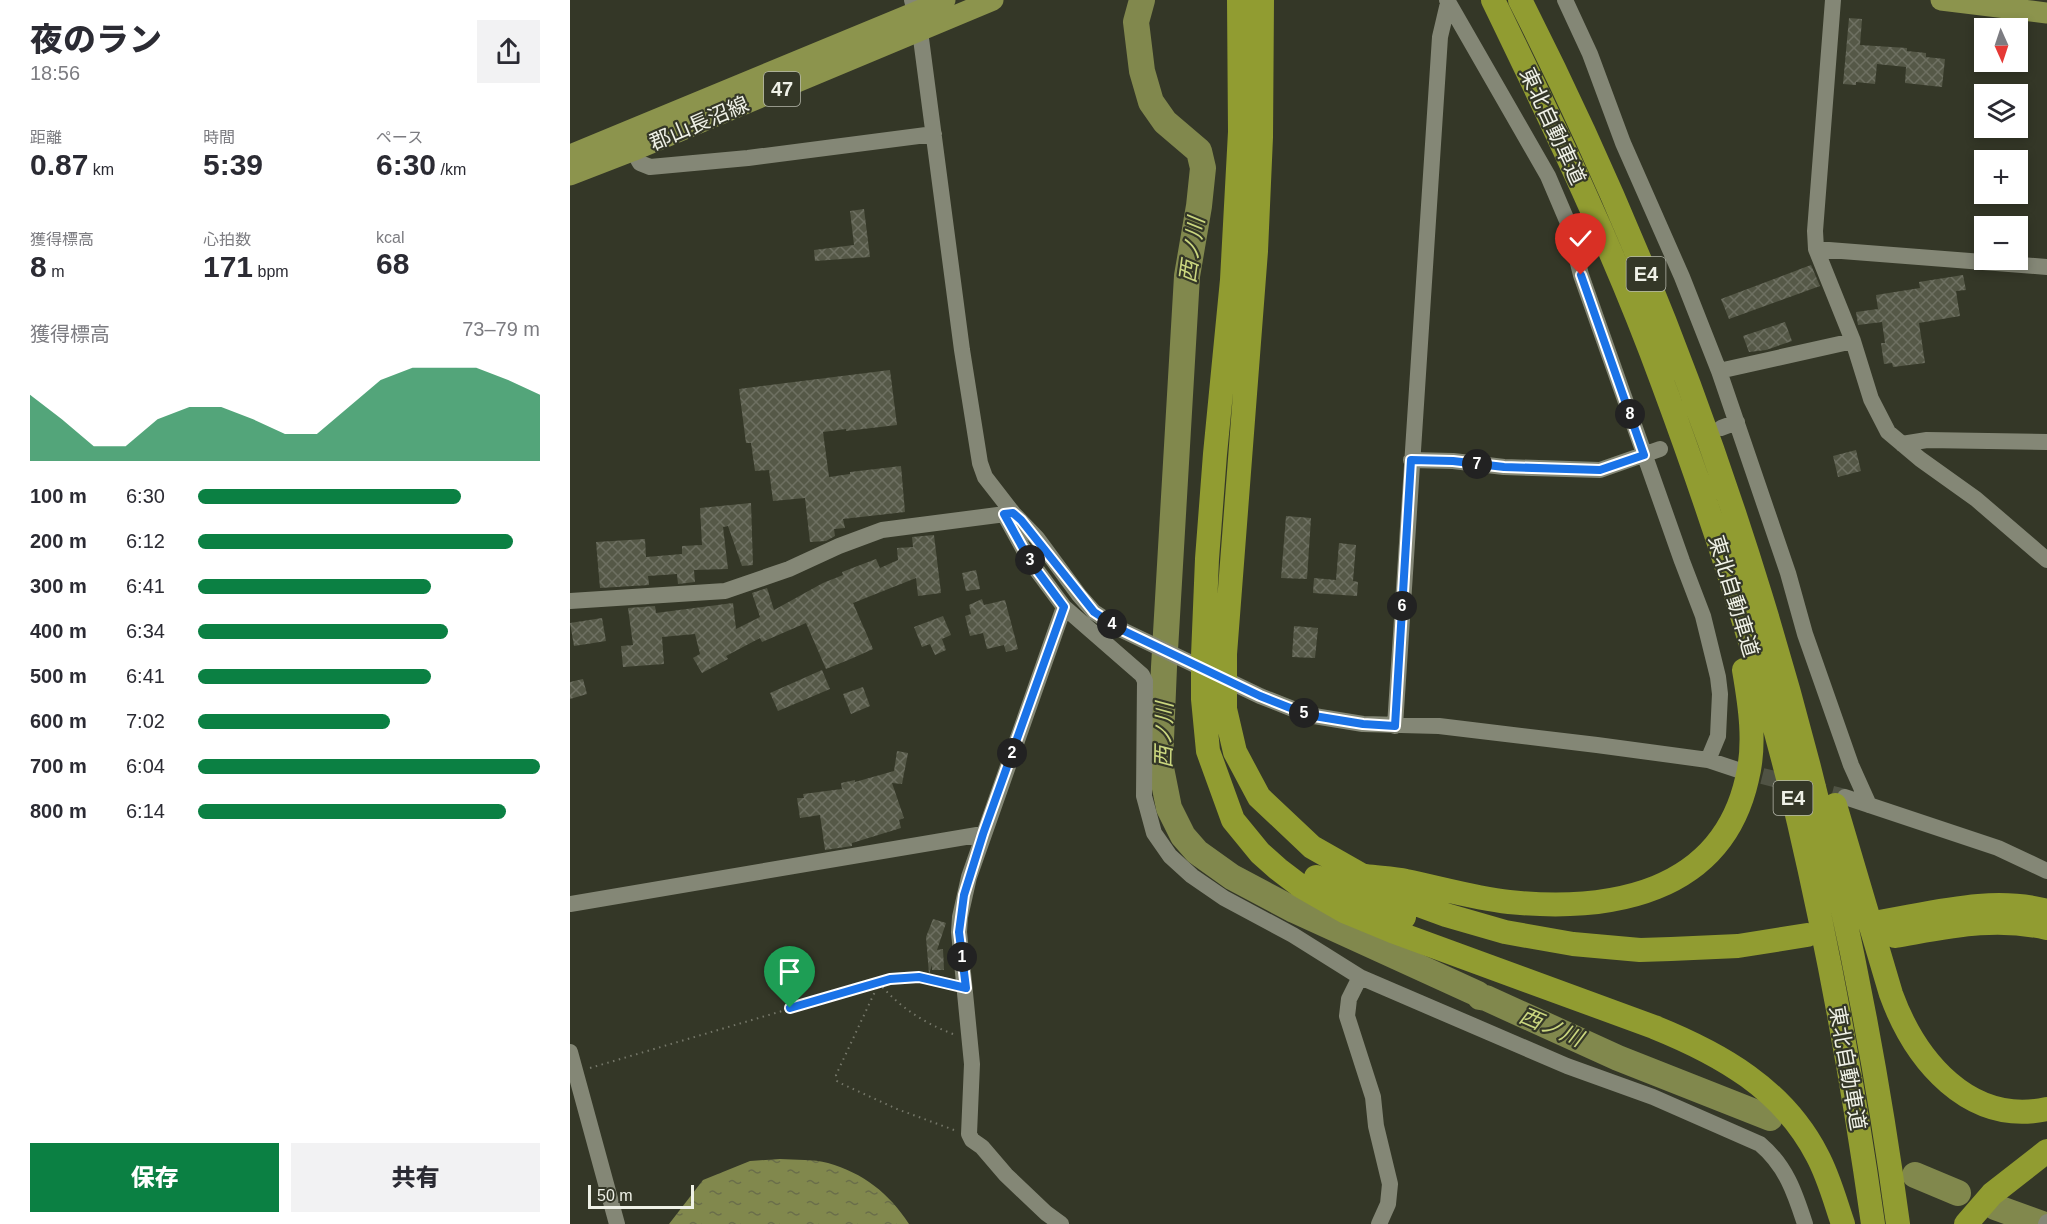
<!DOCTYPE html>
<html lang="ja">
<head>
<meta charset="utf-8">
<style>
  :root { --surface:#fff; --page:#f2f2f3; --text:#2b2b33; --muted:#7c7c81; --accent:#0b8043 }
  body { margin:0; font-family:Arial,"Noto Sans JP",sans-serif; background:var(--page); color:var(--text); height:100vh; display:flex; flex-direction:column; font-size:22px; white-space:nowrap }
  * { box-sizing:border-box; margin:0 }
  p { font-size:20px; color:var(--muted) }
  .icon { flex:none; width:33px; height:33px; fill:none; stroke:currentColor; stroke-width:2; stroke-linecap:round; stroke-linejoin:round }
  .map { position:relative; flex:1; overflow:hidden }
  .side { display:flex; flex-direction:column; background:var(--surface); width:570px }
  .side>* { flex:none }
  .needle { width:39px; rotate:177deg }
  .controls { position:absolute; left:1404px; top:18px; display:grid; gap:12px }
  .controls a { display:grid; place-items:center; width:54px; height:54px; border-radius:0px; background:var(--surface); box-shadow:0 3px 9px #0003; font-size:30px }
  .scale { position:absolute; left:18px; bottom:15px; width:106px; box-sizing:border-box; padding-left:6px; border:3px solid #eff1e7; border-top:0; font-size:16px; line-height:21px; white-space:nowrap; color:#eff1e7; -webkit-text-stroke:4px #343727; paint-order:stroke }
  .pin { position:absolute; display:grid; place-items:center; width:51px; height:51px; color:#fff; margin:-62px -26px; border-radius:50% 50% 50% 0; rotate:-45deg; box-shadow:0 0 6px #0007 }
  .pin .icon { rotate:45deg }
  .km { position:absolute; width:30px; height:30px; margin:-15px; border-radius:50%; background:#222; color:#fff; font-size:16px; line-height:30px; text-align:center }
  .round { display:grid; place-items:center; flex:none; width:63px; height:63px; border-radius:0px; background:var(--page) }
  .summary { display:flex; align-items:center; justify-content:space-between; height:102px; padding:0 30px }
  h1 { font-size:33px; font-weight:800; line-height:45px }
  .figures { display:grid; grid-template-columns:repeat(3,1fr); gap:9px; height:102px; padding:6px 30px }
  .figures div { display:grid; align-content:center }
  .figures b { font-size:30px; font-weight:800 }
  .figures small { font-size:16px; font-weight:400 }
  .figures p { font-size:16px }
  .chart { height:168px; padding:12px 30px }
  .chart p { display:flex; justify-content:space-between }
  .chart svg { width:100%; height:108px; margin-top:6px; fill:var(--accent); opacity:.7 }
  .cta { display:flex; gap:12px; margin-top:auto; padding:12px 30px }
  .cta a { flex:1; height:69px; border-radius:0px; background:var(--accent); color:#fff; font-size:24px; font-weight:800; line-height:69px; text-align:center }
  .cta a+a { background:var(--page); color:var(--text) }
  ul { padding:0 30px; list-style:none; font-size:20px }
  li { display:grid; grid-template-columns:96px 72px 1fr; align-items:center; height:45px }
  li i { height:15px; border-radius:8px; background:var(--accent) }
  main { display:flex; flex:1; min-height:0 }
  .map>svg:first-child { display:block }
  .water { fill:url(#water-ripples) }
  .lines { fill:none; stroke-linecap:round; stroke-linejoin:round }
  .river { stroke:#81884d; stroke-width:26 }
  .building { fill:url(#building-cross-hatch) }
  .minor-tunnel { stroke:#505344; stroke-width:16; stroke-dasharray:16 8; stroke-linecap:butt }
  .path { stroke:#757769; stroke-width:2; stroke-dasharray:1.5 4.5; stroke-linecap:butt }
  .minor { stroke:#848776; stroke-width:16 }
  .major { stroke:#8c944d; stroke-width:21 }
  .highway { stroke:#919c31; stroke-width:24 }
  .route-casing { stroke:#fff; stroke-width:12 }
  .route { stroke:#1a73e8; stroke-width:8 }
  .labels { text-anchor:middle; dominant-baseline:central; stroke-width:4.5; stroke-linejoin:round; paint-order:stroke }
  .shield { fill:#343727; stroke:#b7b9ad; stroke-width:1.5 }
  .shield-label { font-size:20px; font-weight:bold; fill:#eff1e7 }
  .street-label { font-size:21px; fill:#eff1e7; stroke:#343727 }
  .water-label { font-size:22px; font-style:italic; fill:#cbd77f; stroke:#343727 }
</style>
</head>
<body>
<main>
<section class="side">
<div class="summary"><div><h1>夜のラン</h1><p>18:56</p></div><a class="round"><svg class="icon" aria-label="share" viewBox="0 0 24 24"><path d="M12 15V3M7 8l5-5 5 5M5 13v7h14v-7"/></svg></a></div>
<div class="figures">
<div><p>距離</p><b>0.87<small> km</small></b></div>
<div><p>時間</p><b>5:39</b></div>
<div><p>ペース</p><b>6:30<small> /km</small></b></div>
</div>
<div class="figures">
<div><p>獲得標高</p><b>8<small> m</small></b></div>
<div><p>心拍数</p><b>171<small> bpm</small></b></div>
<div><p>kcal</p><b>68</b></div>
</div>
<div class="chart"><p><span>獲得標高</span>73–79 m</p>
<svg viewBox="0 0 160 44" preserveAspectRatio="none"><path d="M0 44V17L10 27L20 38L30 38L40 27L50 22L60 22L70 27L80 33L90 33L100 22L110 11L120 6L130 6L140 6L150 11L160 17V44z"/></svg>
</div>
<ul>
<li><b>100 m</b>6:30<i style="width:77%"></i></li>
<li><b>200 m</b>6:12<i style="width:92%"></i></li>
<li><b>300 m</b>6:41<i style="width:68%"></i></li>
<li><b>400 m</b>6:34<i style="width:73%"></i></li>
<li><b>500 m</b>6:41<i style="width:68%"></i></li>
<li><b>600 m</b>7:02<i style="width:56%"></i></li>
<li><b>700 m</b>6:04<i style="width:100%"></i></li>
<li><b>800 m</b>6:14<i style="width:90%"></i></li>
</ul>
<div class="cta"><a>保存</a><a>共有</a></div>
</section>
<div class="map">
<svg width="1477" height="1224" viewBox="0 0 1477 1224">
  <defs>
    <pattern id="water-ripples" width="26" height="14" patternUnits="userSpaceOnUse" patternTransform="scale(1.5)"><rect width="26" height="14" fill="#81884d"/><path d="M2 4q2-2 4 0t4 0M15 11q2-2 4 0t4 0" fill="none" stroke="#6a6e4a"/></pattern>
    <pattern id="building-cross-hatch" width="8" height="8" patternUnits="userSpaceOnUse" patternTransform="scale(1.5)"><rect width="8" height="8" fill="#555847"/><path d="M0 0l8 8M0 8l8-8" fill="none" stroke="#6e7062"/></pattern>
  </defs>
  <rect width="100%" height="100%" fill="#343727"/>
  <path class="water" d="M210,1159C226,1160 243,1159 258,1163C293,1173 319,1193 339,1224H99L133,1180L180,1161Z"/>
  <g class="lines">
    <path class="river" d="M572,0L566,22L572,71L581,102L595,122L629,151L633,168L629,206L617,276L594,667L590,763L599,808L613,836L627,852L662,877L724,910L908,994L910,997L916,998L1048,1058L1200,1118
      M1345,1175L1388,1193
      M1425,1207L1472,1224"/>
  </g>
  <path class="building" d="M1279,18L1292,19L1290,45L1337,48V51L1356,53V57L1375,59L1372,87L1335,83L1336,67L1307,64L1305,84L1286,82V85L1273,84Z
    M294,209L300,257L245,261L244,250L284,245L280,211Z
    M1241,265L1250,286L1159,319L1151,299Z
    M1393,275L1396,290L1386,291L1390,316L1349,323L1355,363L1323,367L1322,363L1314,364L1311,343H1315L1312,322L1288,325L1286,312L1308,309L1306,295L1350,288L1349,282Z
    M1215,322L1222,341L1196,350L1179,352L1173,336Z
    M320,370L327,425L276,431V429L253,432L259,477L280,474V472L331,466L335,512L273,519L275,528L264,529L265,536L256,541L240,542L235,498L203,501L199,470L185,471L181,443H176L169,389Z
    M1286,450L1291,471L1268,477L1263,456Z
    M181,503L183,565L172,566L158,526L153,527L158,569L124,570L125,582L108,584L107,574L78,576L79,585L30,588L26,542L75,539L76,557L112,554V546L132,545L130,508Z
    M716,516L741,518L737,579L711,578Z
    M364,535L371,593L348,596L346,578L283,603L303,649L283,658L256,669L236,623L192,642L190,638L156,656L158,659L132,673L123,658L130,654L125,634L92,637L94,664L53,667L51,646L63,645L58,608L85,606L86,613L163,603L166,629L190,617L182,593L197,588L204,610L253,583L273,575L272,572L306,559L310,568L328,560L327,548L343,547L342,537Z
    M769,543L786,545L783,581L788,582L787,596L743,593L744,578L766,580Z
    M406,570L410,589L396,591L392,573Z
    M412,599L414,605L435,600L448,649L436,652L434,645L417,649L413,633L400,636L395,616L401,614L399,605Z
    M373,616L381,635L372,639L376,650L365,655L360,644L352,647L344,627Z
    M32,618L36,641L4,646L0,623Z
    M724,626L748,628L745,658L722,657Z
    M252,670L260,689L208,711L200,693Z
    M13,679L17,694L0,699V682Z
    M293,687L300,706L281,714L273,694Z
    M327,751L338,753L332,784L322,783L334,818L329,820L331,828L282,843V846L255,850L250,815L230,818L227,798H234L233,794L272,789L271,783L285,780V782L324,771Z
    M363,919L376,923L367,950L373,949L374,970H362V965L359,974L356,937Z"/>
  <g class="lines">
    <path class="minor-tunnel" d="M1169,770L1275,797"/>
    <path class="path" d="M383,1034C354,1023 329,1007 309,983L266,1075L267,1081L270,1083L327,1109L384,1130
      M20,1068L320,979L349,977L378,984"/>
    <path class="minor" d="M342,0L350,31L392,350L410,463L415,477L443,513L467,538L509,595L524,612L550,629L690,696L738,715L793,724L869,726L1027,745L1138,760L1168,770
      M877,0L978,176L998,223L1011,275L1112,561L1133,616L1148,677L1150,694L1148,736L1138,760
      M995,0L1020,54L1053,143L1112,277L1149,371L1218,573L1235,634L1281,765L1299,805
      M1263,0L1245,231L1246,249L1283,341L1301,399L1318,432L1350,459L1406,499L1477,560
      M57,140L70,163L80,167L178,158L364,134
      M1246,249L1477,267
      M1149,371L1283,341
      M1151,428L1167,422
      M1332,444L1357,440L1477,442
      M841,460L883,461L934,467L1030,470L1090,449
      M434,514L460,561L494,607L572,675L575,681L574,796L584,833L600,856L622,876L654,898L723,935L790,977L997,1066L1083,1097L1190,1144C1216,1166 1225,1193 1235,1224
      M0,601L155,591L219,569L269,546L312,530L443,513
      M825,726L870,37L878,3
      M1275,797L1428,848L1477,871
      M0,904L413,834
      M790,977L779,999L777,1016L803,1097L806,1126L820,1184L818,1204L809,1224
      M0,1052L47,1224
      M491,1224L476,1213L436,1175L412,1147L402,1140L399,1134L402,1064L389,932L390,917L399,877L494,607
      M1476,1224L1477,1222"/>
    <path class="major" d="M1371,0L1477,13
      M0,155L375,0
      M0,175L62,151L423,0"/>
    <path class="highway" d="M669,0L670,132L662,280L645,454L637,559L633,656V699L638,751L663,820L690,853L708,869L729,885L776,912L822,931L1084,1027C1151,1054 1213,1089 1247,1155C1259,1177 1265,1201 1273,1224
      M692,0L691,137L686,251L655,654V709L665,752L689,797L742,847L793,876L816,893L876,915L935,932L1003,944L1070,950L1101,949L1168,946L1237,935
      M923,0C984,126 1045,252 1093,384C1146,527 1194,675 1229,823C1260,956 1284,1089 1303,1224
      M950,0C1145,383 1271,799 1328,1224
      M1265,805L1321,994C1345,1060 1399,1126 1477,1109
      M795,876C809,878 823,878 836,881C870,888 904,898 939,902C1040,912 1151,894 1177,779C1186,744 1180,705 1174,670
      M746,877L795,901L834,917
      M1309,922C1363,913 1423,896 1477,911
      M1325,936C1378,927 1423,916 1477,928
      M1396,1224L1422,1194L1477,1151"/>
  </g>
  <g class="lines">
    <defs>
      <path id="route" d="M220,1008L320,979L349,977L396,988L389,932L394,895L413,834L494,607L460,561L434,514L443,513L451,520L524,612L550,629L690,696L738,715L793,724L825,726L841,460L883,461L934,467L1030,470L1074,455L1011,275"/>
    </defs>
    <use href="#route" class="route-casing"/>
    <use href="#route" class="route"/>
  </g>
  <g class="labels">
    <g class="shield">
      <rect x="194" y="72" width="36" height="34" rx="4.5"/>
      <rect x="1056.5" y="257" width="39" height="34" rx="4.5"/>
      <rect x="1203.5" y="781" width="39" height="34" rx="4.5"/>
    </g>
    <g class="shield-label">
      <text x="212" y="89">47</text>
      <text x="1076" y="274">E4</text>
      <text x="1223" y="798">E4</text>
    </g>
    <g class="street-label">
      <text transform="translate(129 123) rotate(-23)">郡山長沼線</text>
      <text transform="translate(983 126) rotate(65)">東北自動車道</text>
      <text transform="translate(1164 596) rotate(73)">東北自動車道</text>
      <text transform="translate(1278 1068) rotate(80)">東北自動車道</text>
    </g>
    <g class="water-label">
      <text transform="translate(622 250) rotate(-82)">西ノ川</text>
      <text transform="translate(594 735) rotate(-89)">西ノ川</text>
      <text transform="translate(981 1027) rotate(23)">西ノ川</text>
    </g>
  </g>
</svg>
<div class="controls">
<a><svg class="needle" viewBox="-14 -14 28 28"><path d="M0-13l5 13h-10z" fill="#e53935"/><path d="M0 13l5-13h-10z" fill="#7c7c81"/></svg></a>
<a><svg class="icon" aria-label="layers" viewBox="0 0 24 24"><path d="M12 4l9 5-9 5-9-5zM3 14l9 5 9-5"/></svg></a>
<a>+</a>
<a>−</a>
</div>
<div class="scale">50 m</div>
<div class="pin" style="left:220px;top:1008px;background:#1e9e55"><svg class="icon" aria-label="arrive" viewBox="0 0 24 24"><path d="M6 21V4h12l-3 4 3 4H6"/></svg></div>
<div class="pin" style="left:1011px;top:275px;background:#d93025"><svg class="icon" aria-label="check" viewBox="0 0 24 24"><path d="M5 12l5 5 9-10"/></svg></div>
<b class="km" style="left:392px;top:957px">1</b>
<b class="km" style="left:442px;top:753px">2</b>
<b class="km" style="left:460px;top:560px">3</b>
<b class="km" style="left:542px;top:624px">4</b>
<b class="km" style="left:734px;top:713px">5</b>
<b class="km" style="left:832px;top:606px">6</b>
<b class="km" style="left:907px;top:464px">7</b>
<b class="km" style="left:1060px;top:414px">8</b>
</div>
</main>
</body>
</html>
